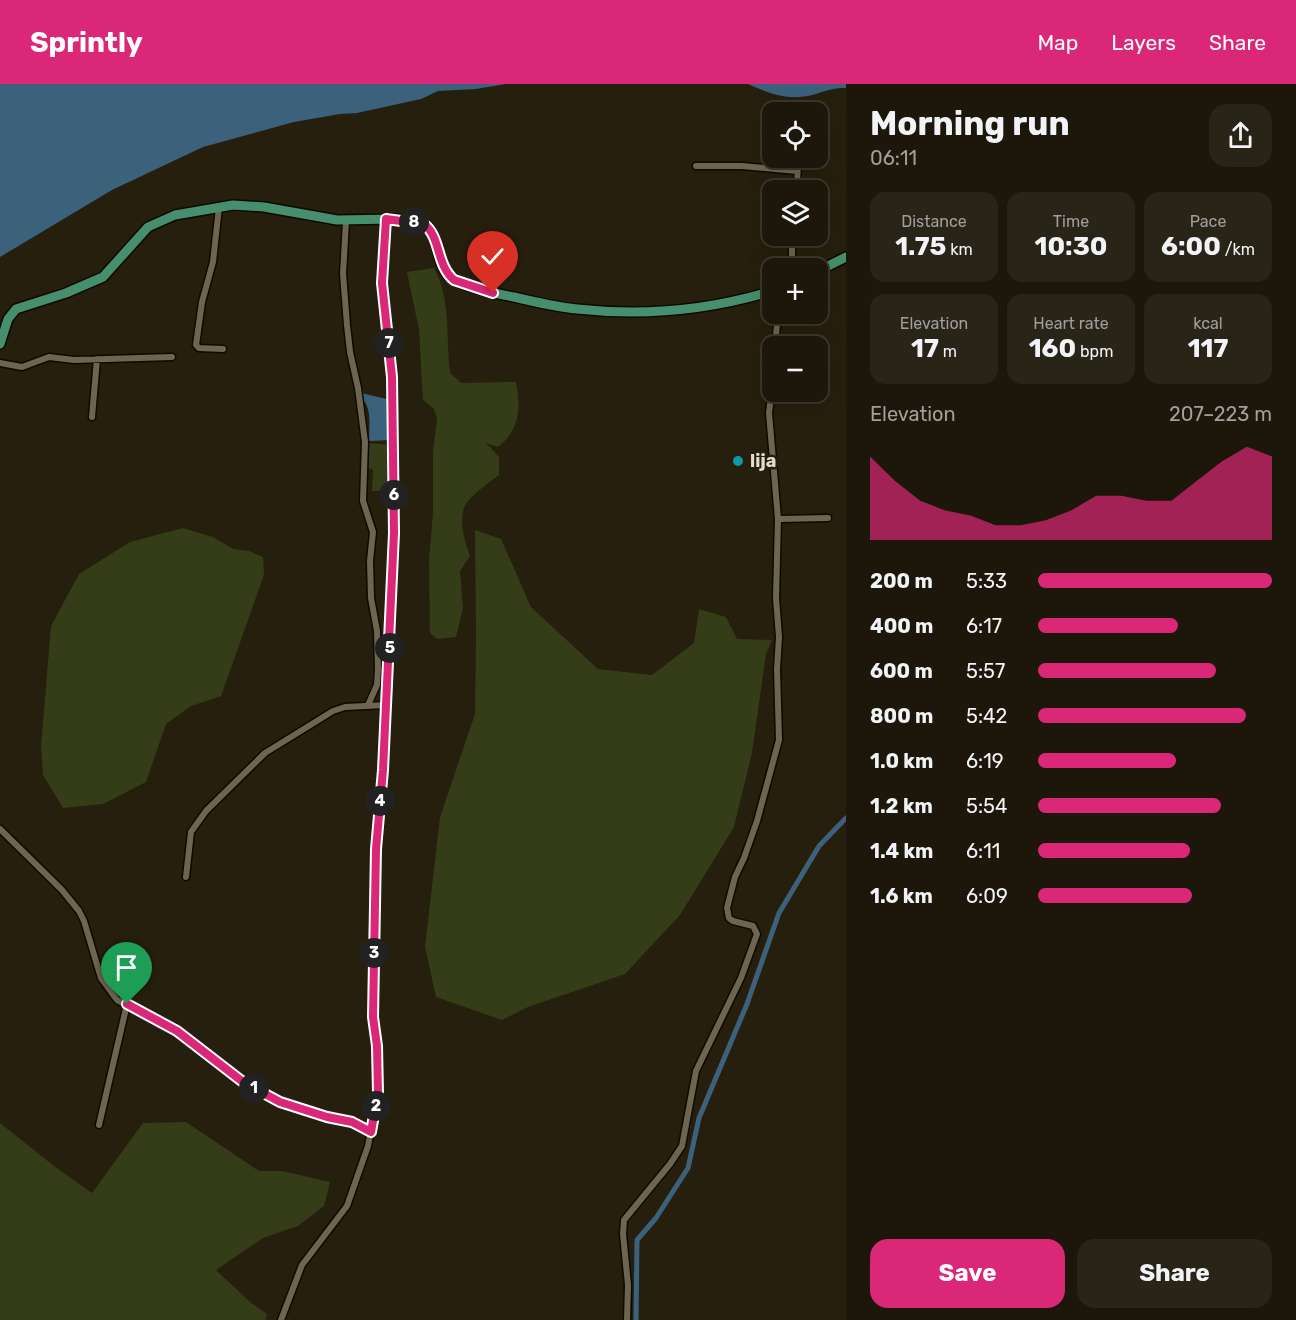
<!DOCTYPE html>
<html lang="en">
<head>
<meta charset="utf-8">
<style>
  :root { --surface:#1c170a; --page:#292418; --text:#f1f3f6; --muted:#a09f9c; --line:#3a362b; --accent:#db2777 }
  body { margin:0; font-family:Rubik,sans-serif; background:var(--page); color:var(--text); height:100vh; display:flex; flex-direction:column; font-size:22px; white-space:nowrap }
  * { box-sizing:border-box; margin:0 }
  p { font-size:20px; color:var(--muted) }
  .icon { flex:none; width:33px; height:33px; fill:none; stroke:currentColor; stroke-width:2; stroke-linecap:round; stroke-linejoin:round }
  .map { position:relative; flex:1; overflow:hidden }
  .drawer { display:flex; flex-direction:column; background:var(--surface); width:450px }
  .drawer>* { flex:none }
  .tools { position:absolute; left:762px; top:18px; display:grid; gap:12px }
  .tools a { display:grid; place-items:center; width:66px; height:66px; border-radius:12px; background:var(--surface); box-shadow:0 6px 24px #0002,0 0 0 2px var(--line); font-size:30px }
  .pin { position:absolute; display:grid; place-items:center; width:51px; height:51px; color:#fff; margin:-62px -26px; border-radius:50% 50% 50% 0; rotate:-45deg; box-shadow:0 0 6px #0007 }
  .pin .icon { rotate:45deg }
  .km { position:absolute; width:30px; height:30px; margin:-15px; border-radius:50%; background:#222; color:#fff; font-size:16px; line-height:30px; text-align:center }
  .round { display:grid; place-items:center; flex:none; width:63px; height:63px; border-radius:18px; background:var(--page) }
  .summary { display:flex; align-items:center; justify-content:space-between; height:102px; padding:0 24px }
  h1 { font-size:33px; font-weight:700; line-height:45px }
  .metrics { display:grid; grid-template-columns:repeat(3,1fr); gap:9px; height:102px; padding:6px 24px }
  .metrics div { display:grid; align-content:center; border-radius:15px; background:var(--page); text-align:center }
  .metrics b { font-size:26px; font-weight:700 }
  .metrics small { font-size:16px; font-weight:400 }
  .metrics p { font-size:16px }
  .chart { height:168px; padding:12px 24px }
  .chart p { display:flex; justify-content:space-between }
  .chart svg { width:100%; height:108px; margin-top:6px; fill:var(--accent); opacity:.7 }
  .primary-button { display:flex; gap:12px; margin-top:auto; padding:12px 24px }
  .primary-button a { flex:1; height:69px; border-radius:18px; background:var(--accent); color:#fff; font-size:24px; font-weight:700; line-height:69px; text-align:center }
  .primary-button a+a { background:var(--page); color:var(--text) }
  ul { padding:0 24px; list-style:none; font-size:20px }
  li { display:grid; grid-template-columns:96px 72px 1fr; align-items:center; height:45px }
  li i { height:15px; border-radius:8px; background:var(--accent) }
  header { display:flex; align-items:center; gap:36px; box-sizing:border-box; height:84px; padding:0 30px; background:var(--accent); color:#fff }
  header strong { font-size:28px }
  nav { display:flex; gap:33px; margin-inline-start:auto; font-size:21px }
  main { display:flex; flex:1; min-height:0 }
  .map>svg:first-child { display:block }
  .green { fill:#353c18 }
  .water { fill:#3c617d }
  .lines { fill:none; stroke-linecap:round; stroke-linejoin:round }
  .canal { stroke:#3c617d; stroke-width:5 }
  .street-casing { stroke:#0f0900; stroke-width:9 }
  .primary-casing { stroke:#0f0900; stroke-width:12 }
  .street { stroke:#6e6551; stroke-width:6 }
  .primary { stroke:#468f6e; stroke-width:9 }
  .route-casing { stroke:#fff; stroke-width:12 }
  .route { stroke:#db2777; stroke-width:8 }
  .culture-dot { fill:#0f9aa8; stroke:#261f0d; stroke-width:2 }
  .labels { text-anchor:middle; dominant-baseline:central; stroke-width:5; stroke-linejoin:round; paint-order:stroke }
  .poi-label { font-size:18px; font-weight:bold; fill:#e2ddd2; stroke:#261f0d; text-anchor:start }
</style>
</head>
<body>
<header>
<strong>Sprintly</strong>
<nav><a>Map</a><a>Layers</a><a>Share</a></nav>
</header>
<main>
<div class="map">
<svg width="846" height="1236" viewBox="0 0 846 1236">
  <rect width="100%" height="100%" fill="#261f0d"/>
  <path class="green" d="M434,184C451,214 446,255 450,289L461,299L516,298C521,324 520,346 498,363L486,359L499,373V391C490,398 468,413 464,424C459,438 465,459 470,472L460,487L463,524L456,553L437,555L430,549L429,477L433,428V367L437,335L434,325L423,316L419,246L407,188Z
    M368,359L392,361L390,407H372L373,386L366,383Z
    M183,444L213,453L233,465L249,467L263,473L264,491L221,612L191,622L166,640L146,698L103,720L63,724L43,691L41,663L51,542L79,490L130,458Z
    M475,446L501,455L531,523L598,585L652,591L694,559L699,525L726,533L737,555L772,556L766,570L752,669L734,743L680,831L625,890L528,923L502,936L436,913L425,863L440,733L475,630L476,551Z
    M186,1038L259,1087H282L330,1098L324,1122L298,1142L263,1154L216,1186L250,1218L267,1230L265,1236H0V1039L54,1082L92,1109L143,1039Z"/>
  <path class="water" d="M0,0H506L476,5L438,7L421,15L357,29L340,30L294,38L203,63L112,106L0,173Z
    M748,0H846V4C832,3 821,9 808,12C786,16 768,9 748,0Z
    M361,309L391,316L392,356L369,357C369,347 371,332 367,322C365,317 362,316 361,309Z"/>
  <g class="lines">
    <path class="canal" d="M636,1236L637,1156L656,1134L688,1084L699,1034L747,920L779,829L819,762L846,734"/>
    <defs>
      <path id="street" d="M696,82H742L797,87
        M797,106L798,74
        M219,123L213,178L202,218L196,261L199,264L223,265
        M346,137L343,190L347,241L350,268L358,304L365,358L363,417L373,448L370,477L371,514L377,547L378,584L377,601L368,621
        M792,184V152
        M775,262L778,230
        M0,279L22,283L49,273L74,276L172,273
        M92,333L97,275
        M778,435L828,434
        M0,745L62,806L79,827L84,837L101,894L117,916L177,947L243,998L280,1018L327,1033L352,1038L371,1048
        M186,793L191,748L206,727L265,669L333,627L345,623L386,621
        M99,1041L127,920
        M281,1236L302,1181L347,1122L368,1062L378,1009L377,962L373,933L376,765L383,686L394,449L392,293L382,199L386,135
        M627,1236L628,1201L623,1150L624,1136L670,1080L682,1062L696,987L741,894L757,850L753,842L733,837L729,834L727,824L735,793L744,774L757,737L779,656L777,585L779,553L776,514L778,435L769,329L772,305"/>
      <path id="primary" d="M818,187L846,173
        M0,260L8,235L16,225L66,209L103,193L148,143L175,131L233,121L264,123L337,136L395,135L424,139C441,152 434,183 453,195C466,204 498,210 514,213C535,218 556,223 577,225C642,232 710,226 772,207"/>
    </defs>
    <use href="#street" class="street-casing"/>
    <use href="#primary" class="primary-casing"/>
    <use href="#street" class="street"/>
    <use href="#primary" class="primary"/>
  </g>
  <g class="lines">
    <defs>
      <path id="route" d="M127,920L177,947L243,998L280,1018L327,1033L352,1038L371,1048L378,1009L377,962L373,933L376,765L383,686L394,449L392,293L382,199L386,135L424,140C441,153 436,181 454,196L493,209"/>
    </defs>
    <use href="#route" class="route-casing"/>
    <use href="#route" class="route"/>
  </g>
  <circle class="culture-dot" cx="738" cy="377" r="6"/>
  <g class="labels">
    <g class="poi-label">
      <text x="750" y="377">lija</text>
    </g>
  </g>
</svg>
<div class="tools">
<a><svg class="icon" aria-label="locate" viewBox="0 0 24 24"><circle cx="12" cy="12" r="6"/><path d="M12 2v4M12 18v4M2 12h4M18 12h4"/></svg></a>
<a><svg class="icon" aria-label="layers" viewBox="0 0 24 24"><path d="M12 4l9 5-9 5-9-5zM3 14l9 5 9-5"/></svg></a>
<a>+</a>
<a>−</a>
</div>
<div class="pin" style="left:127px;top:920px;background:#1e9e55"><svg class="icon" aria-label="arrive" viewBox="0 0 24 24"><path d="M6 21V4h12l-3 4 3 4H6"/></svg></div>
<div class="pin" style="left:493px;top:209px;background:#d93025"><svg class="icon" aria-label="check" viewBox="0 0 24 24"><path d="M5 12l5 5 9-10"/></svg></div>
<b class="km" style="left:254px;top:1004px">1</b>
<b class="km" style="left:376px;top:1022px">2</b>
<b class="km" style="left:374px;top:869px">3</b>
<b class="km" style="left:380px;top:717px">4</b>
<b class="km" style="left:390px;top:564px">5</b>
<b class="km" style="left:394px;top:411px">6</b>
<b class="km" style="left:389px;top:259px">7</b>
<b class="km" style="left:414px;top:138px">8</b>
</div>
<section class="drawer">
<div class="summary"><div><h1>Morning run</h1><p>06:11</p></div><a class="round"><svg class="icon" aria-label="share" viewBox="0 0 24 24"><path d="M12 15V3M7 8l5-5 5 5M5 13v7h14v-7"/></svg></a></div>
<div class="metrics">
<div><p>Distance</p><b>1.75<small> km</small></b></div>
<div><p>Time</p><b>10:30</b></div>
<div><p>Pace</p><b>6:00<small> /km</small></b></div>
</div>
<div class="metrics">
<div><p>Elevation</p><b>17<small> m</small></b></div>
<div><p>Heart rate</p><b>160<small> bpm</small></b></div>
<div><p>kcal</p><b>117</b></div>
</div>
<div class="chart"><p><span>Elevation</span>207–223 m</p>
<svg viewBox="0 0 160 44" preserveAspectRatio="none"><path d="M0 44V10L10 20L20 28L30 32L40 34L50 38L60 38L70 36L80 32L90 26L100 26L110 28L120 28L130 20L140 12L150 6L160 10V44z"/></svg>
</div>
<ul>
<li><b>200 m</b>5:33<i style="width:100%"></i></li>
<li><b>400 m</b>6:17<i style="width:60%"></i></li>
<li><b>600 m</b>5:57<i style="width:76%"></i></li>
<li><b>800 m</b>5:42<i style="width:89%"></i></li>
<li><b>1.0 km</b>6:19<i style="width:59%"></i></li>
<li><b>1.2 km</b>5:54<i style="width:78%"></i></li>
<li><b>1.4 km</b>6:11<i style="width:65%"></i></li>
<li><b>1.6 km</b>6:09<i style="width:66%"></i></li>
</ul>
<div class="primary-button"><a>Save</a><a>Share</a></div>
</section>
</main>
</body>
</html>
